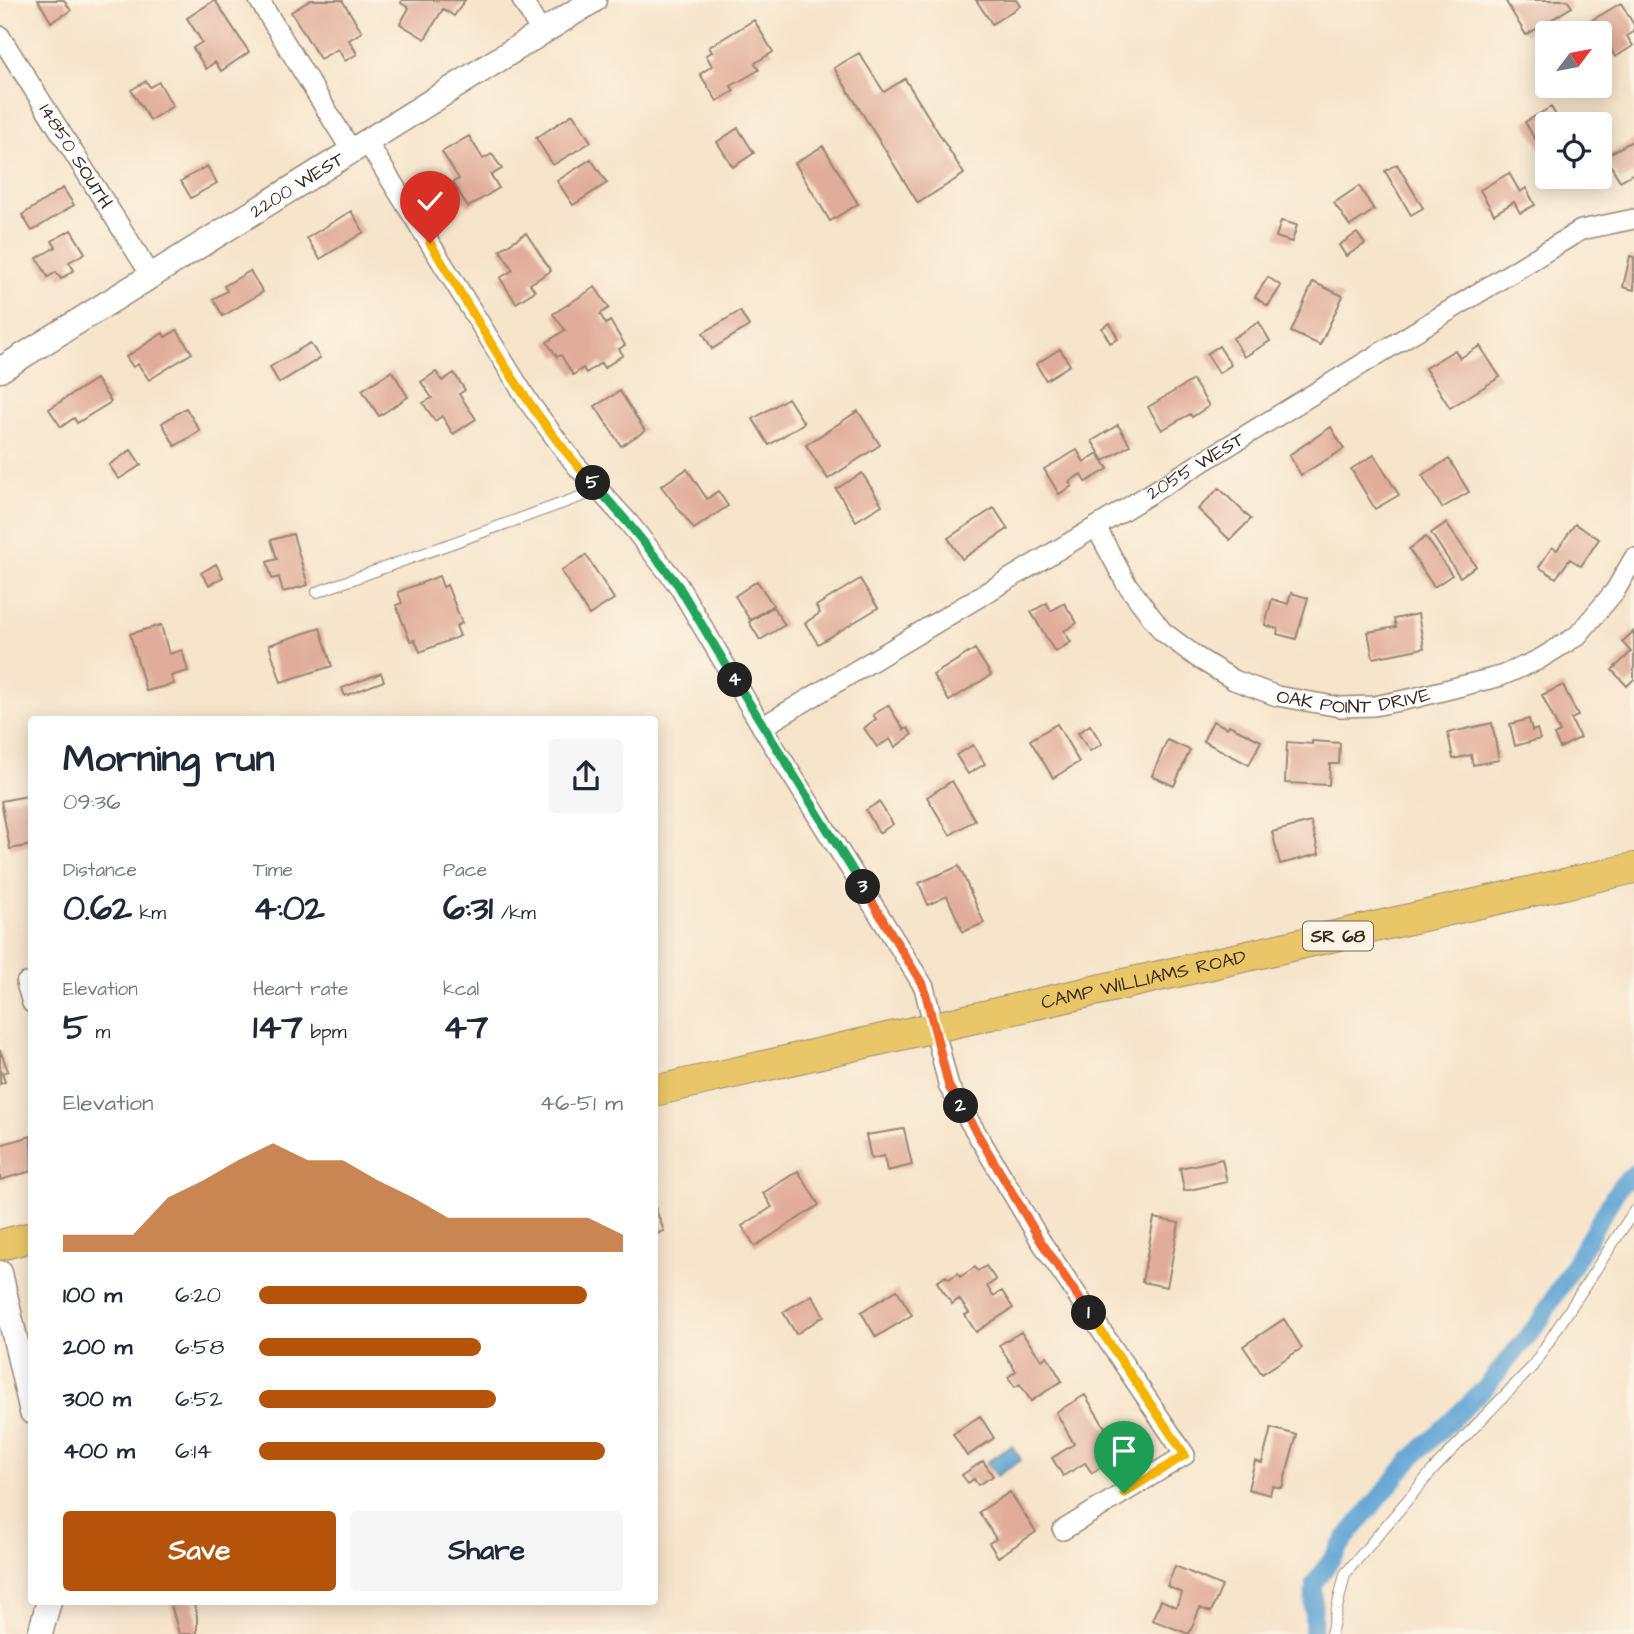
<!DOCTYPE html>
<html lang="en">
<head>
<meta charset="utf-8">
<style>
  :root { --surface:#fff; --page:#f6f6f7; --text:#1f2937; --muted:#747a83; --accent:#b45309 }
  body { margin:0; font-family:"Architects Daughter",sans-serif; background:var(--page); color:var(--text); height:100vh; display:flex; flex-direction:column; font-size:26px; white-space:nowrap }
  * { box-sizing:border-box; margin:0 }
  p { font-size:23px; color:var(--muted) }
  .icon { flex:none; width:38px; height:38px; fill:none; stroke:currentColor; stroke-width:2; stroke-linecap:round; stroke-linejoin:round }
  .map { position:relative; flex:1; overflow:hidden }
  .sheet { position:absolute; left:28px; top:716px; width:630px; height:889px; display:flex; flex-direction:column; background:var(--surface); border-radius:7px; box-shadow:0 4px 18px #0003 }
  .sheet>* { flex:none }
  .needle { width:46px; rotate:58deg }
  .controls { position:absolute; left:1535px; top:21px; display:grid; gap:14px }
  .controls a { display:grid; place-items:center; width:77px; height:77px; border-radius:7px; background:var(--surface); box-shadow:0 4px 18px #0003; font-size:35px }
  .pin { position:absolute; display:grid; place-items:center; width:60px; height:60px; color:#fff; margin:-72px -30px; border-radius:50% 50% 50% 0; rotate:-45deg; box-shadow:0 0 7px #0007 }
  .pin .icon { rotate:45deg }
  .km { position:absolute; width:35px; height:35px; margin:-18px; border-radius:50%; background:#222; color:#fff; font-size:19px; line-height:35px; text-align:center }
  .round { display:grid; place-items:center; flex:none; width:74px; height:74px; border-radius:7px; background:var(--page) }
  .summary { display:flex; align-items:center; justify-content:space-between; height:119px; padding:0 35px }
  h1 { font-size:38px; font-weight:700; line-height:52px }
  .figures { display:grid; grid-template-columns:repeat(3,1fr); gap:10px; height:119px; padding:7px 35px }
  .figures div { display:grid; align-content:center }
  .figures b { font-size:35px; font-weight:700 }
  .figures small { font-size:19px; font-weight:400 }
  .figures p { font-size:19px }
  .chart { height:196px; padding:14px 35px }
  .chart p { display:flex; justify-content:space-between }
  .chart svg { width:100%; height:126px; margin-top:7px; fill:var(--accent); opacity:.7 }
  .primary-button { display:flex; gap:14px; margin-top:auto; padding:14px 35px }
  .primary-button a { flex:1; height:80px; border-radius:7px; background:var(--accent); color:#fff; font-size:28px; font-weight:700; line-height:80px; text-align:center }
  .primary-button a+a { background:var(--page); color:var(--text) }
  ul { padding:0 35px; list-style:none; font-size:23px }
  li { display:grid; grid-template-columns:112px 84px 1fr; align-items:center; height:52px }
  li i { height:18px; border-radius:9px; background:var(--accent) }
  .map>svg:first-child { display:block }
  .water { fill:#5da3d3; stroke:#4c6678; stroke-width:2 }
  .lines { fill:none; stroke-linecap:round; stroke-linejoin:round }
  .canal { stroke:#5da3d3; stroke-width:18 }
  .building { fill:#e1ad9a }
  .service-casing { stroke:#988774; stroke-width:12 }
  .minor-casing { stroke:#988774; stroke-width:22 }
  .tertiary-casing { stroke:#988774; stroke-width:27 }
  .primary-casing { stroke:#988774; stroke-width:32 }
  .service { stroke:#fff; stroke-width:10 }
  .minor { stroke:#fff; stroke-width:19 }
  .tertiary { stroke:#fff; stroke-width:24 }
  .primary { stroke:#e9c769; stroke-width:30 }
  .split-1-casing { stroke:#fff; stroke-width:14 }
  .split-2-casing { stroke:#fff; stroke-width:14 }
  .split-3-casing { stroke:#fff; stroke-width:14 }
  .split-4-casing { stroke:#fff; stroke-width:14 }
  .split-5-casing { stroke:#fff; stroke-width:14 }
  .split-6-casing { stroke:#fff; stroke-width:14 }
  .split-1 { stroke:#f5b400; stroke-width:9 }
  .split-2 { stroke:#f0652b; stroke-width:9 }
  .split-3 { stroke:#f0652b; stroke-width:9 }
  .split-4 { stroke:#22a559; stroke-width:9 }
  .split-5 { stroke:#22a559; stroke-width:9 }
  .split-6 { stroke:#f5b400; stroke-width:9 }
  .labels { text-anchor:middle; dominant-baseline:central; stroke-width:5; stroke-linejoin:round; paint-order:stroke }
  .shield { fill:#fcf5e5; stroke:#75675a; stroke-width:2 }
  .shield-label { font-size:18px; font-weight:bold; fill:#3b2a1e }
  .street-label { font-size:19px; fill:#3b2a1e; stroke:#fcf5e5 }
</style>
</head>
<body>
<div class="map">
<svg width="1634" height="1634" viewBox="0 0 1634 1634">
  <rect width="100%" height="100%" fill="#fcf5e5"/>
  <filter id="ink" filterUnits="userSpaceOnUse"><feTurbulence type="fractalNoise" baseFrequency=".0143" numOctaves="2"/><feDisplacementMap in="SourceGraphic" scale="14" xChannelSelector="R" yChannelSelector="G"/><feConvolveMatrix kernelMatrix="1 2 1 2 8 2 1 2 1" color-interpolation-filters="sRGB"/></filter>
  <filter id="wash" filterUnits="userSpaceOnUse"><feTurbulence type="fractalNoise" baseFrequency=".00686" numOctaves="4" result="noise"/><feDisplacementMap in="SourceGraphic" scale="28" xChannelSelector="R" yChannelSelector="G"/><feGaussianBlur stdDeviation="1.57" result="paint"/><feColorMatrix in="noise" values="0 0 0 0 0 0 0 0 0 0 0 0 0 0 0 0 0 1.4 0 .05"/><feComposite in="paint" operator="in"/></filter>
  <g filter="url(#wash)">
    <rect width="100%" height="100%" fill="#f6e4cb"/>
    <path class="water" d="M1012,1446L1021,1460L997,1476L987,1462Z"/>
    <g class="lines">
      <path class="canal" d="M1313,1634L1314,1584L1350,1533L1412,1458L1486,1387L1540,1321L1619,1187L1634,1173"/>
    </g>
    <g id="blocks">
      <path class="building" d="M38,0H64L71,11L51,22Z
        M215,0L249,52L221,71L215,62L206,69L193,48L202,42L187,18Z
        M311,0H342L362,32L349,40L357,54L345,61L338,49L320,59L291,12Z
        M402,0H465L454,16L443,9L425,39L400,24L409,8L401,3Z
        M976,0H1016L1020,6L992,24Z
        M1505,0H1567L1572,7L1526,35Z
        M1621,3L1634,25V32L1627,36L1633,46L1615,57L1609,45L1604,48L1600,40V33H1595L1589,22Z
        M754,20L773,52L755,63L759,70L731,86L734,91L717,101L700,74L712,66L706,55L712,52L709,47Z
        M859,53L884,92L905,79L964,174L918,203L834,68Z
        M146,81L150,87L159,82L173,106L150,120L131,90Z
        M1551,107L1561,124H1547V151L1543,153L1525,122Z
        M573,114L591,142L553,165L536,138Z
        M738,128L754,153L733,167L717,142Z
        M469,136L483,159L492,154L502,169L491,175L499,188L468,207L453,182L459,179L442,152Z
        M1634,140V173L1620,181L1605,156Z
        M823,146L858,204L830,221L795,163Z
        M591,159L607,183L573,205L557,181Z
        M1397,164L1423,208L1411,215L1385,171Z
        M207,166L217,183L191,198L181,181Z
        M1509,173L1520,192L1526,188L1535,205L1520,213L1514,202L1494,214L1480,190Z
        M1359,186L1374,210L1350,226L1334,203Z
        M63,188L74,205L32,231L22,215Z
        M351,211L364,232L320,259L307,238Z
        M1281,221L1297,225L1292,242L1276,237Z
        M71,230L85,253L69,262L74,270L61,279L56,272L48,277L37,258L56,247L52,241Z
        M526,233L551,271L530,284L535,291L516,303L500,278L513,270L500,250Z
        M1357,233L1365,244L1346,256L1339,245Z
        M1630,256L1634,257V290L1623,287Z
        M250,271L263,292L223,316L213,299L227,291L224,286Z
        M1268,277L1281,286L1268,306L1255,297Z
        M1313,282L1343,296L1320,345L1291,332Z
        M595,287L609,308L600,314L606,324L610,321L625,345L619,349L623,355L604,368L601,363L586,373L583,368L573,375L561,355L557,357L547,342L565,330L553,314Z
        M740,311L749,326L712,349L703,333Z
        M1259,322L1270,341L1244,357L1233,338Z
        M1110,323L1118,339L1110,343L1102,328Z
        M177,330L192,353L149,380L138,364L133,367L126,357L163,333L165,337Z
        M310,343L320,358L279,383L270,367Z
        M1219,346L1231,365L1219,373L1207,354Z
        M1480,346L1500,377L1450,408L1425,368L1455,350L1460,358Z
        M1060,349L1070,365L1046,380L1036,364Z
        M392,371L408,397L379,416L362,390Z
        M436,372L442,381L454,373L465,390L459,394L476,419L453,434L442,416L435,421L423,403L432,398L421,382Z
        M96,379L111,402L77,423L74,418L61,427L49,409Z
        M1193,380L1209,406L1192,417L1190,414L1162,430L1148,407Z
        M620,391L645,431L621,446L595,406Z
        M788,398L804,423L769,445L753,419Z
        M186,408L200,431L175,446L162,423Z
        M858,411L880,445L828,479L806,445Z
        M1118,425L1130,445L1104,461L1092,441Z
        M1331,427L1344,449L1301,475L1289,455Z
        M131,450L141,465L119,479L109,465Z
        M1077,450L1084,462L1098,453L1108,469L1086,482L1081,474L1069,482L1072,486L1059,494L1044,469Z
        M1374,455L1399,495L1375,509L1351,469Z
        M1449,459L1469,492L1442,508L1422,475Z
        M687,469L707,499L718,491L728,506L694,529L661,486Z
        M862,473L882,505L856,521L836,489Z
        M1219,488L1251,519L1230,540L1198,509Z
        M994,508L1008,529L962,559L948,538Z
        M1446,523L1476,566L1460,577L1431,533Z
        M1575,524L1599,539L1581,566L1570,559L1556,578L1539,567L1552,547L1557,550Z
        M293,534L308,585L283,592L279,577L272,579L267,562L277,559L271,540Z
        M1426,537L1452,575L1434,587L1409,549Z
        M586,555L614,599L589,615L561,571Z
        M216,564L223,577L209,585L201,573Z
        M439,576L443,587L447,585L462,623L456,626L460,636L420,652L415,640L410,641L396,605L402,603L398,592Z
        M860,579L878,608L818,644L805,623L820,613L816,606Z
        M757,581L773,605L750,620L735,596Z
        M1291,593L1308,598L1296,639L1277,634L1278,629L1265,625L1272,599L1288,604Z
        M1047,603L1051,611L1064,603L1077,623L1064,631L1071,642L1055,652L1031,612Z
        M773,607L785,625L760,640L749,622Z
        M1418,614L1424,648L1373,658L1368,632L1396,627L1394,619Z
        M161,625L169,654L182,650L188,671L171,676L174,684L146,691L130,634Z
        M320,628L332,666L281,682L269,645Z
        M1634,631V679L1627,686L1612,670L1631,652L1622,642Z
        M975,649L991,675L949,701L933,675Z
        M381,673L384,681L345,696L342,688Z
        M1563,685L1578,716L1571,719L1580,738L1560,748L1554,735L1560,732L1542,695Z
        M888,705L904,730L908,728L912,735L895,747L890,739L877,747L864,728L876,719L873,715Z
        M1529,719L1532,731L1537,729L1540,739L1515,746L1510,724Z
        M1213,721L1227,728L1229,725L1261,741L1249,765L1203,741Z
        M1492,723L1499,760L1473,765L1471,755L1453,759L1448,733Z
        M1057,724L1079,762L1053,778L1030,740Z
        M1090,725L1102,744L1090,751L1078,733Z
        M1167,740L1190,750L1174,786L1152,776Z
        M1312,741L1340,743L1339,764H1330L1329,785L1285,783L1287,742L1312,744Z
        M973,745L985,764L968,774L956,755Z
        M952,781L975,820L950,835L927,797Z
        M32,795V845L10,849L1,801Z
        M879,802L893,824L879,833L866,810Z
        M1311,822L1319,854L1280,864L1272,832Z
        M959,866L984,923L963,932L947,896L928,905L919,883Z
        M0,1050L8,1071L2,1073L5,1082L0,1084Z
        M904,1129L912,1165L887,1171L884,1156L871,1159L866,1135Z
        M31,1136L32,1171L0,1180V1145Z
        M1222,1159L1227,1182L1184,1191L1180,1168Z
        M798,1171L819,1205L755,1246L742,1226L772,1207L763,1193Z
        M655,1207L664,1231L654,1235V1208Z
        M1154,1218L1179,1223L1167,1287L1142,1282Z
        M986,1266L996,1280L987,1286L993,1296L1002,1291L1013,1308L976,1332L965,1315L969,1313L959,1299L952,1304L937,1282L946,1276L949,1279L958,1273L960,1277L975,1267L978,1271Z
        M897,1290L912,1315L876,1337L861,1312Z
        M812,1295L824,1316L796,1334L783,1312Z
        M1284,1319L1302,1348L1262,1374L1243,1346Z
        M1021,1332L1042,1360L1047,1356L1062,1381L1031,1401L1020,1384L1015,1387L1008,1377L1016,1371L999,1345Z
        M1085,1395L1112,1439L1102,1445L1111,1460L1092,1473L1085,1463L1063,1476L1052,1458L1074,1444L1056,1412Z
        M980,1416L994,1438L967,1456L953,1434Z
        M1271,1428L1297,1435L1282,1488L1272,1486L1270,1495L1248,1489L1255,1461L1262,1463Z
        M983,1461L993,1476L978,1485L974,1479L968,1483L962,1475Z
        M1010,1492L1036,1532L998,1557L989,1543L996,1539L979,1512Z
        M1175,1566L1222,1586L1211,1612L1200,1608L1189,1634L1152,1620L1161,1600L1176,1607L1182,1593L1167,1586Z
        M170,1601H193L197,1616V1634H179Z"/>
    </g>
  </g>
  <g filter="url(#ink)">
    <use href="#blocks" fill-opacity="0" stroke="#988774" stroke-width="2"/>
    <g class="lines">
      <defs>
        <path id="service" d="M317,592L599,490
          M1331,1634L1345,1574L1432,1471L1532,1367L1634,1211"/>
        <g id="minor">
          <path d="M259,0L351,150"/>
          <path d="M522,0L541,32"/>
          <path id="s1" d="M0,36L152,277"/>
          <path d="M367,142L530,404L575,464L629,523L678,585L762,727L924,987L949,1087L1040,1240L1185,1455L1063,1530"/>
          <path id="s2" d="M1096,527L1126,583L1162,631L1198,658L1234,680L1277,696L1340,707L1374,706L1414,698L1501,676L1538,660L1577,636L1615,591L1634,558"/>
          <path id="s3" d="M762,727L1096,527L1581,230L1634,219"/>
          <path d="M26,983L32,1003"/>
        </g>
        <g id="tertiary">
          <path id="s4" d="M0,370L594,0"/>
          <path d="M0,1273L32,1412"/>
          <path d="M40,1634L49,1601"/>
        </g>
        <g id="primary">
          <path id="s5" d="M654,1091L1634,868"/>
          <path d="M0,1245L32,1237"/>
        </g>
      </defs>
      <use href="#service" class="service-casing"/>
      <use href="#minor" class="minor-casing"/>
      <use href="#tertiary" class="tertiary-casing"/>
      <use href="#primary" class="primary-casing"/>
      <use href="#service" class="service"/>
      <use href="#minor" class="minor"/>
      <use href="#tertiary" class="tertiary"/>
      <use href="#primary" class="primary"/>
    </g>
  </g>
  <g class="lines" filter="url(#ink)">
    <defs>
      <path id="split-1" d="M1089,1313L1185,1455L1124,1493"/>
      <path id="split-2" d="M961,1106L1040,1240L1089,1313"/>
      <path id="split-3" d="M863,887L924,987L949,1087L961,1106"/>
      <path id="split-4" d="M735,680L863,887"/>
      <path id="split-5" d="M593,483L628,523L678,585L735,680"/>
      <path id="split-6" d="M430,243C481,325 527,412 593,483"/>
    </defs>
    <use href="#split-1" class="split-1-casing"/>
    <use href="#split-2" class="split-2-casing"/>
    <use href="#split-3" class="split-3-casing"/>
    <use href="#split-4" class="split-4-casing"/>
    <use href="#split-5" class="split-5-casing"/>
    <use href="#split-6" class="split-6-casing"/>
    <use href="#split-1" class="split-1"/>
    <use href="#split-2" class="split-2"/>
    <use href="#split-3" class="split-3"/>
    <use href="#split-4" class="split-4"/>
    <use href="#split-5" class="split-5"/>
    <use href="#split-6" class="split-6"/>
  </g>
  <g class="labels">
    <rect class="shield" x="1303" y="921.5" width="70" height="29" rx="5"/>
    <g class="shield-label">
      <text x="1338" y="936">SR 68</text>
    </g>
    <g class="street-label">
      <text stroke="none"><textPath href="#s1" startOffset="142">14850 SOUTH</textPath></text>
      <text stroke="none"><textPath href="#s4" startOffset="350">2200 WEST</textPath></text>
      <text stroke="none"><textPath href="#s3" startOffset="506">2055 WEST</textPath></text>
      <text stroke="none"><textPath href="#s2" startOffset="334">OAK POINT DRIVE</textPath></text>
      <text stroke="none"><textPath href="#s5" startOffset="502">CAMP WILLIAMS ROAD</textPath></text>
    </g>
  </g>
</svg>
<div class="controls">
<a><svg class="needle" viewBox="-14 -14 28 28"><path d="M0-13l5 13h-10z" fill="#e53935"/><path d="M0 13l5-13h-10z" fill="#747a83"/></svg></a>
<a><svg class="icon" aria-label="locate" viewBox="0 0 24 24"><circle cx="12" cy="12" r="6"/><path d="M12 2v4M12 18v4M2 12h4M18 12h4"/></svg></a>
</div>
<div class="pin" style="left:1124px;top:1493px;background:#1e9e55"><svg class="icon" aria-label="arrive" viewBox="0 0 24 24"><path d="M6 21V4h12l-3 4 3 4H6"/></svg></div>
<div class="pin" style="left:430px;top:243px;background:#d93025"><svg class="icon" aria-label="check" viewBox="0 0 24 24"><path d="M5 12l5 5 9-10"/></svg></div>
<b class="km" style="left:1089px;top:1313px">1</b>
<b class="km" style="left:961px;top:1106px">2</b>
<b class="km" style="left:863px;top:887px">3</b>
<b class="km" style="left:735px;top:680px">4</b>
<b class="km" style="left:593px;top:483px">5</b>
<section class="sheet">
<div class="summary"><div><h1>Morning run</h1><p>09:36</p></div><a class="round"><svg class="icon" aria-label="share" viewBox="0 0 24 24"><path d="M12 15V3M7 8l5-5 5 5M5 13v7h14v-7"/></svg></a></div>
<div class="figures">
<div><p>Distance</p><b>0.62<small> km</small></b></div>
<div><p>Time</p><b>4:02</b></div>
<div><p>Pace</p><b>6:31<small> /km</small></b></div>
</div>
<div class="figures">
<div><p>Elevation</p><b>5<small> m</small></b></div>
<div><p>Heart rate</p><b>147<small> bpm</small></b></div>
<div><p>kcal</p><b>47</b></div>
</div>
<div class="chart"><p><span>Elevation</span>46–51 m</p>
<svg viewBox="0 0 160 44" preserveAspectRatio="none"><path d="M0 44V38L10 38L20 38L30 25L40 19L50 12L60 6L70 12L80 12L90 19L100 25L110 32L120 32L130 32L140 32L150 32L160 38V44z"/></svg>
</div>
<ul>
<li><b>100 m</b>6:20<i style="width:90%"></i></li>
<li><b>200 m</b>6:58<i style="width:61%"></i></li>
<li><b>300 m</b>6:52<i style="width:65%"></i></li>
<li><b>400 m</b>6:14<i style="width:95%"></i></li>
</ul>
<div class="primary-button"><a>Save</a><a>Share</a></div>
</section>
</div>
</body>
</html>
